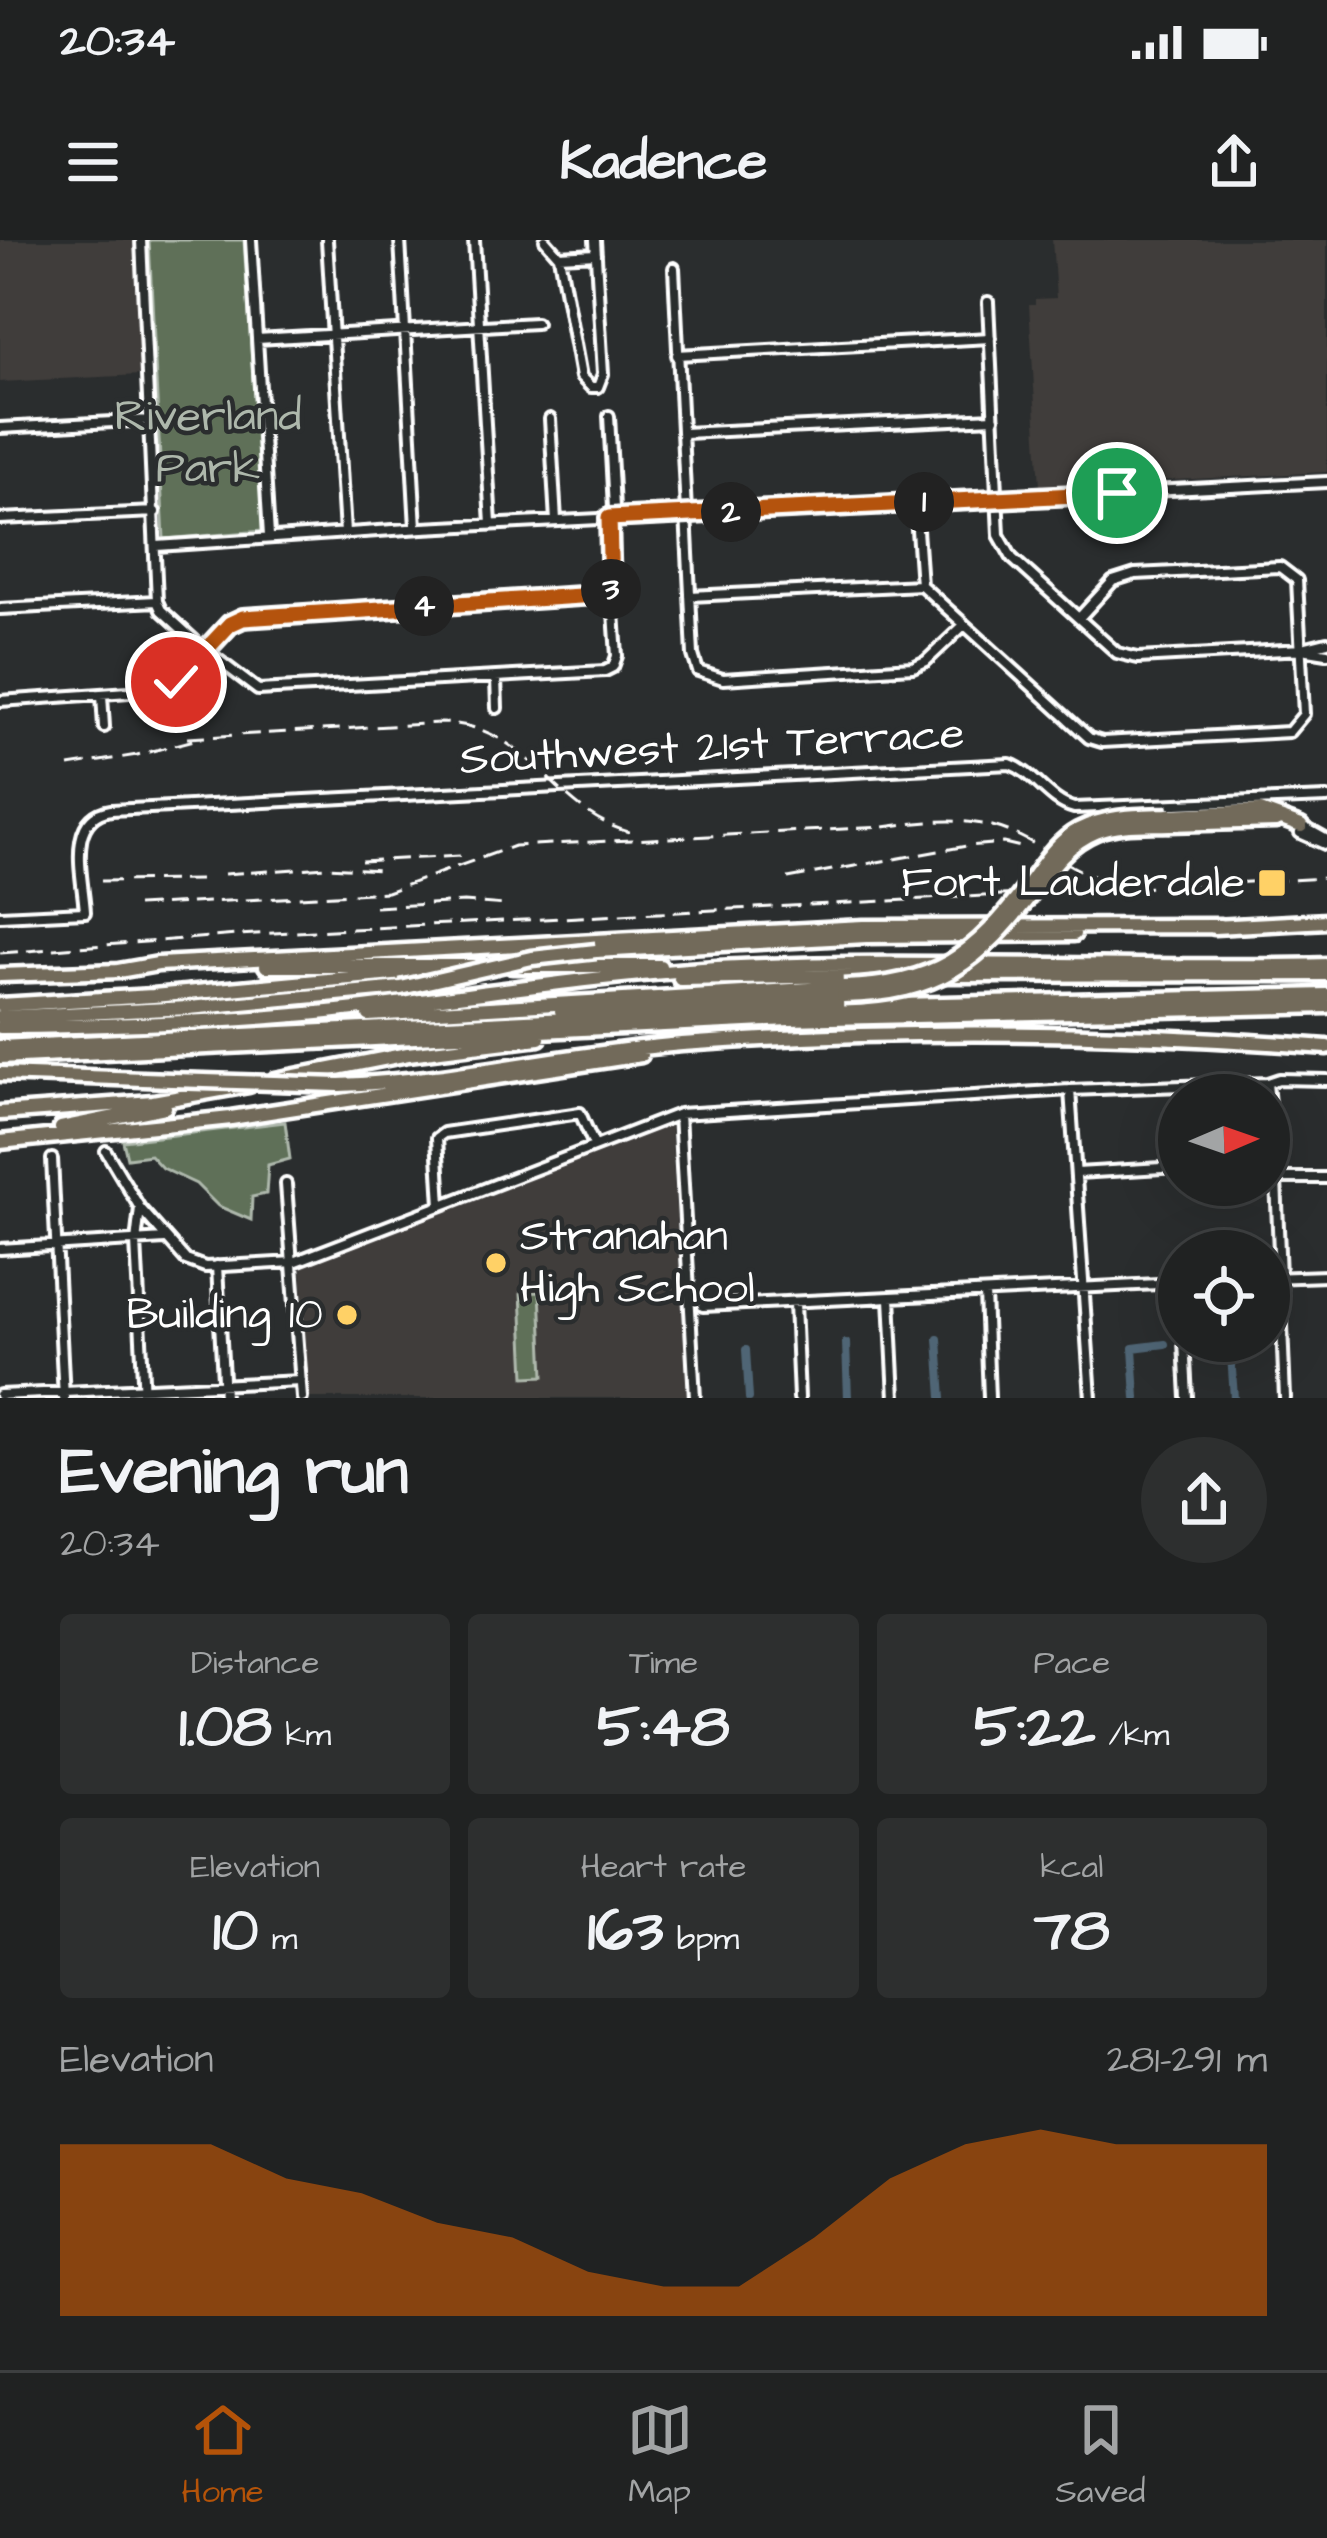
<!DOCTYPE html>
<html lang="en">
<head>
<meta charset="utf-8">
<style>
  :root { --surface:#202222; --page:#2d2f2f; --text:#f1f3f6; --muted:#a2a4a5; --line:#3d3f40; --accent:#b45309 }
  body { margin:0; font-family:"Architects Daughter",sans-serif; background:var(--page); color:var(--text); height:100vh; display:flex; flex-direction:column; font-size:45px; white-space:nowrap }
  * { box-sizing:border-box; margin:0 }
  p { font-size:39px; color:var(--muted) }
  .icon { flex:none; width:66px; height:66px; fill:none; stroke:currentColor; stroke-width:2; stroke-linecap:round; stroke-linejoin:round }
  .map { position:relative; height:1158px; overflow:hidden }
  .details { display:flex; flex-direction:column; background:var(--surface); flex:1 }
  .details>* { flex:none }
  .needle { width:78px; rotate:88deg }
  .tools { position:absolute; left:1158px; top:834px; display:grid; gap:24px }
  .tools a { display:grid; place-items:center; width:132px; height:132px; border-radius:50%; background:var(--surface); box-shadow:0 12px 48px #0002,0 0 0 3px var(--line); font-size:60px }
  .pin { position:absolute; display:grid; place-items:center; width:102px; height:102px; color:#fff; margin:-51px; border:6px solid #fff; border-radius:50%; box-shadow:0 3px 12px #0007 }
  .km { position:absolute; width:60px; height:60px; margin:-30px; border-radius:50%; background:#222; color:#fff; font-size:33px; line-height:60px; text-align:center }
  .round { display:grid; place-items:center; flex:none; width:126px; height:126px; border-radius:63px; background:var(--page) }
  .overview { display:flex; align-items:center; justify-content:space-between; height:204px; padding:0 60px }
  h1 { font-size:66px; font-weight:800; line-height:90px }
  .metrics { display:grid; grid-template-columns:repeat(3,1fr); gap:18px; height:204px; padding:12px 60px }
  .metrics div { display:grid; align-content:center; border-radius:12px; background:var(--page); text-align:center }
  .metrics b { font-size:60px; font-weight:800 }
  .metrics small { font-size:33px; font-weight:400 }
  .metrics p { font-size:33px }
  .chart { height:336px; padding:24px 60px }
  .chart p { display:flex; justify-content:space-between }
  .chart svg { width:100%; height:216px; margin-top:12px; fill:var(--accent); opacity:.7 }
  .status { display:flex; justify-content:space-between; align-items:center; height:84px; padding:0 60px; background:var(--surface); direction:ltr }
  .status svg { height:33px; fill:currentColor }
  header { display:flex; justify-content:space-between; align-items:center; height:156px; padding:0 60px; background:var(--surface); font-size:54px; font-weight:800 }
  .menu { display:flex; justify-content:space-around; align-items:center; height:168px; border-top:3px solid var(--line); background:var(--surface); font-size:33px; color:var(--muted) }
  .menu a { display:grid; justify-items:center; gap:6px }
  .menu .on { color:var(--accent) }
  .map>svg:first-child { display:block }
  .built { fill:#3f3c3a }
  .green { fill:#5e7059; stroke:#aeb8ac; stroke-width:3 }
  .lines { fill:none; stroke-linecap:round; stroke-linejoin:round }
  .canal { stroke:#4f6574; stroke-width:8 }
  .minor-casing { stroke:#fff; stroke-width:16 }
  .highway-casing { stroke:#fff; stroke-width:21 }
  .minor { stroke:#2a2d2e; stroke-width:8 }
  .highway { stroke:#726b5a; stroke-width:12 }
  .rail { stroke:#fff; stroke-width:3; stroke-dasharray:18 9; stroke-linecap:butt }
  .highway-bridge-casing { stroke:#fff; stroke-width:21; stroke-linecap:butt }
  .highway-bridge { stroke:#726b5a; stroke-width:12 }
  .route-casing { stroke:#fff; stroke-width:24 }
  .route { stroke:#b45309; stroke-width:15 }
  .poi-dot { fill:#ffd166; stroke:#2a2d2e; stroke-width:4.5 }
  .labels { text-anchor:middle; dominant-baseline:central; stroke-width:9; stroke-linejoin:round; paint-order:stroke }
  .park-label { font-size:45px; fill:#aeb8ac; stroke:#2a2d2e }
  .street-label { font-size:45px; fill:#fff; stroke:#2a2d2e }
  .poi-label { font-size:45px; fill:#fff; stroke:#2a2d2e; text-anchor:end }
</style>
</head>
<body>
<div class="status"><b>20:34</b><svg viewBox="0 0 49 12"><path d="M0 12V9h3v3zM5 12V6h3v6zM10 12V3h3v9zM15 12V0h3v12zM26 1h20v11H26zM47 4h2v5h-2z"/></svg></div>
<header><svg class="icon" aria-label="menu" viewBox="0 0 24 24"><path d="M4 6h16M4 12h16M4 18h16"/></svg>Kadence<svg class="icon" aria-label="share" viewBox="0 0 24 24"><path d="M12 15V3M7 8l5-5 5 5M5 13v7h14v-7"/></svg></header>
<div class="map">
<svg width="1327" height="1158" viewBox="0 0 1327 1158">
  <rect width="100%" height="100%" fill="#2a2d2e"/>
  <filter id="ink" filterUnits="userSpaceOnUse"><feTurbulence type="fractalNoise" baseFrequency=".00833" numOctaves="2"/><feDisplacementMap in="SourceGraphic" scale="24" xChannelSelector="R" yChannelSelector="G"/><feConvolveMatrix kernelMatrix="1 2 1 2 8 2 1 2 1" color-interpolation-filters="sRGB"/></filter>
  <g filter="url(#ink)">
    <path class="built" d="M0,0H135L141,135L0,142Z
      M1052,0H1327V232L1040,247L1029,65H1035V59L1056,58Z
      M671,885L687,1158H309L301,1027Z"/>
    <path class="green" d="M149,0H244L263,291L164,299Z
      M285,882L290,919L268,925L266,954L252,957L251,980L218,966L196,944L162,928L150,915L127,918L123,901Z
      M540,1052L544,1136L525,1137L521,1053Z"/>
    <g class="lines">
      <path class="canal" d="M938,1099L942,1158
        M1196,1102L1230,1101L1234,1158
        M846,1103L848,1158
        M746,1110L749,1158
        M1136,1158L1133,1108L1165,1104"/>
      <defs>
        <path id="minor" d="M141,0L157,361
          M251,0L269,296
          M327,0L345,293
          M400,0L416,288
          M474,0L491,284
          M545,0L559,16L581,137L591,147H598L603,134L595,0
          M559,16L596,14
          M674,28L693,415L698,431L723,439L913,427L926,421L964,385
          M988,62L999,295L1012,318L1117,413L1138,418L1302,409L1327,413
          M257,99L536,83
          M677,115L990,98
          M550,179L556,281
          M0,188L151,180
          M684,193L994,178
          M915,262L921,345L1089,498L1102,502L1289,492L1304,474L1297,340L1280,327L1135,334L1113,341L1079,378
          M0,279L155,272
          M157,306L423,288L1327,242
          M690,356L921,345
          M0,369L157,361L161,370L205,410L258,450L605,431L613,427L617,416L608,285L614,268L609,176
          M1303,408L1327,402
          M496,438L497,468
          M102,455L104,487
          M0,461L158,450C193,434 209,394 243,378L611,354
          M1302,586L1327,600
          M1300,593L1327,605
          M0,676L85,672C83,637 65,577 111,570L1010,524C1035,533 1048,561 1074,568L1327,558
          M1267,843L1276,939L1285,1158
          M1070,850L1091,1158
          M679,874L695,1158
          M106,911L140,968L186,1020L205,1027L294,1022L679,874L1070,850L1267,843L1279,839L1327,840
          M52,919L64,1158
          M1077,933L1179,927
          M1269,938H1327
          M286,944L302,1158
          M441,965L437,898L444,893L580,873L594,905
          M140,968L136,1002L144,1158
          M0,1009L165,999
          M217,1026L224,1158
          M1269,1038L1327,1036
          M985,1053L989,1158
          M890,1058L895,1158
          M795,1063L799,1158
          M703,1066L1179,1043
          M1184,1101L1187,1158
          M0,1155L301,1141"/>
        <path id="highway" d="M1169,575L1260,571L1301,586
          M1170,584L1276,581
          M1214,687L1327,681
          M596,711L866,696L1074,694
          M266,726H480
          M512,726H660
          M118,731L158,724L863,687L1221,686
          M0,735L120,731
          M944,735L1327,734
          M680,739L912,735
          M0,765L153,756L415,732
          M561,771L843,756
          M369,775L843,747
          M0,777L189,768L401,748
          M0,787C109,786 219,783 328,772C457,758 586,736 717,728C920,717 1124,731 1327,725
          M0,807L812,767L1327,755
          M0,817L789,779L1327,766
          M0,834L172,840
          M275,840L408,814L539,798
          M339,845C454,841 567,813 682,804C897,788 1112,791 1327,807
          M0,873L153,862L249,845
          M61,888L165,867
          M0,902L231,878L641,815"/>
      </defs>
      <use href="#minor" class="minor-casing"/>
      <use href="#highway" class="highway-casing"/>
      <use href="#minor" class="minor"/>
      <use href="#highway" class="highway"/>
      <path class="rail" d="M187,498L440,483C533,483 552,576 637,594
        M69,526L137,515L202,498
        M361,621L462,616
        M224,634L326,627L382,630
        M788,638L967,606L1004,603L1021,607
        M101,641L201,640
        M137,666L387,652L514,606L883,587C930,581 977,574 1021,597C1053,613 1078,634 1113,643
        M375,667L464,662L506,665
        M0,713L237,695L1327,638"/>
      <defs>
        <path id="highway-bridge" d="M843,747C936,744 974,716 1028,644C1043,624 1056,602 1078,590C1107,575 1138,576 1169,575
          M401,748L532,718L596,711
          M843,756C939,754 980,723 1036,648C1053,625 1069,603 1096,592C1119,583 1146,585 1170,584
          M172,840L339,845"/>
      </defs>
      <use href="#highway-bridge" class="highway-bridge-casing"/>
      <use href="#highway-bridge" class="highway-bridge"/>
    </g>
  </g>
  <g class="lines" filter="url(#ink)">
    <defs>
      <path id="route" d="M176,442L230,384L243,378L611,354L609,278L1117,253"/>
    </defs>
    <use href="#route" class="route-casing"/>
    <use href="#route" class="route"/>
  </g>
  <g class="poi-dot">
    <rect x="1257" y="628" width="30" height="30" rx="6"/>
    <circle cx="496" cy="1023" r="12"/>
    <circle cx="347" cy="1075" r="12"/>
  </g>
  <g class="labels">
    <g class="park-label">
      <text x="208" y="177">Riverland<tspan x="208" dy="52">Park</tspan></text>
    </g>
    <g class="street-label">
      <text transform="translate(712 507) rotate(-3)">Southwest 21st Terrace</text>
    </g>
    <g class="poi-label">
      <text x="1245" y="643">Fort Lauderdale</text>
      <text x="520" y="997" text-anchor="start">Stranahan<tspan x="520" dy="52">High School</tspan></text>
      <text x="323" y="1075">Building 10</text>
    </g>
  </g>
</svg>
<div class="tools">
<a><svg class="needle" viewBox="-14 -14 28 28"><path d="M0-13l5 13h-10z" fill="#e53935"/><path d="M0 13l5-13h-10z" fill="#a2a4a5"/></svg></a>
<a><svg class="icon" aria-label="locate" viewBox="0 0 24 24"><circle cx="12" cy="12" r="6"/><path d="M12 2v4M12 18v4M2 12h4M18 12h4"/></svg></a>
</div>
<div class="pin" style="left:1117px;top:253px;background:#1e9e55"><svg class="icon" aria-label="arrive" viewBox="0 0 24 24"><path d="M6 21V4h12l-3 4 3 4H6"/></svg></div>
<div class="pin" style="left:176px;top:442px;background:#d93025"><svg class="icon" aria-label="check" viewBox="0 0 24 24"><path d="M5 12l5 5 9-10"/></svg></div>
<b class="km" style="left:924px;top:262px">1</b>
<b class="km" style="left:731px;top:272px">2</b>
<b class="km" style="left:611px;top:349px">3</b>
<b class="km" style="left:424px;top:366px">4</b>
</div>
<section class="details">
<div class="overview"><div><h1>Evening run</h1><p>20:34</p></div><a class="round"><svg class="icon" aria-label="share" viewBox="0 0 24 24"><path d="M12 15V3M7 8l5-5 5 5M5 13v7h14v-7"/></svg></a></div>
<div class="metrics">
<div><p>Distance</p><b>1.08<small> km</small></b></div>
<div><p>Time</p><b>5:48</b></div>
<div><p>Pace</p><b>5:22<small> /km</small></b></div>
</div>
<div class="metrics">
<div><p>Elevation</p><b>10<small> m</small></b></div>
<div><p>Heart rate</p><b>163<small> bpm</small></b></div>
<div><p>kcal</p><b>78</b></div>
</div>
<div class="chart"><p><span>Elevation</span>281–291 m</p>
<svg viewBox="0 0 160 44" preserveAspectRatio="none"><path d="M0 44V9L10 9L20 9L30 16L40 19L50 25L60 28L70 35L80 38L90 38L100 28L110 16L120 9L130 6L140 9L150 9L160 9V44z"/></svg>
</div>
</section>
<nav class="menu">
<a class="on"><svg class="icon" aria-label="home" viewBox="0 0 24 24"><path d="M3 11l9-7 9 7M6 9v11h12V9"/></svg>Home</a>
<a><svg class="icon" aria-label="map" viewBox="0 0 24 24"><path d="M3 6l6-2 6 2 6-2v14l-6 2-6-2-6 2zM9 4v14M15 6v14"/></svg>Map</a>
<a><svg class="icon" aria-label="saved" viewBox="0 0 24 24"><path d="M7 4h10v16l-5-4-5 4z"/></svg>Saved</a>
</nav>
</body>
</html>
